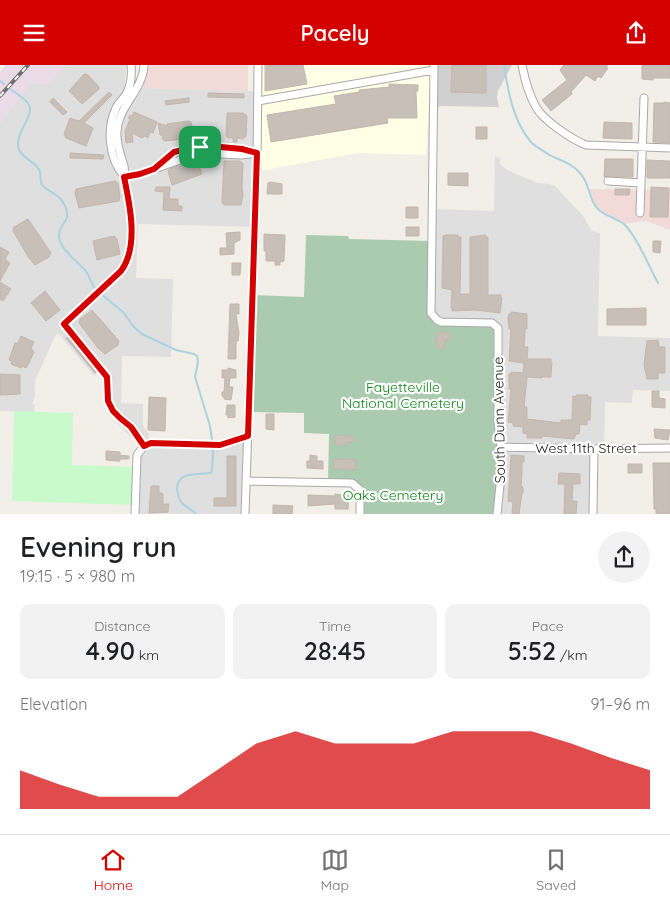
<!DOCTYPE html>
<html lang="en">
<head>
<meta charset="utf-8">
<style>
  :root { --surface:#fff; --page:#f2f2f2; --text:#202124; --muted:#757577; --line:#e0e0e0; --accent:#d40000 }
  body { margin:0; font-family:Quicksand,sans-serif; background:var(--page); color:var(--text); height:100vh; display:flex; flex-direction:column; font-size:19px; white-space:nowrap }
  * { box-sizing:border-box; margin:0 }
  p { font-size:16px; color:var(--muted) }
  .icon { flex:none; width:28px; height:28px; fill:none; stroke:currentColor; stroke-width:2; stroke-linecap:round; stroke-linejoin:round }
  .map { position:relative; height:449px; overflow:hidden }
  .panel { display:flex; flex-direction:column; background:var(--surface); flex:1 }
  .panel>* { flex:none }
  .pin { position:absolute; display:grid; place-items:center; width:42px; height:42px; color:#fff; margin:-21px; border-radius:10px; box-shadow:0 2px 8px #0006 }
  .round { display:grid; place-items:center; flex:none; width:52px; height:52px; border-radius:26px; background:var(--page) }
  .head { display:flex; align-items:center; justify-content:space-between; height:85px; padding:0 20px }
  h1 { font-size:28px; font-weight:600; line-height:38px }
  .figures { display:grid; grid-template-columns:repeat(3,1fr); gap:8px; height:85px; padding:5px 20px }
  .figures div { display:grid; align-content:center; border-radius:10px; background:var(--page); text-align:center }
  .figures b { font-size:25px; font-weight:600 }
  .figures small { font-size:14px; font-weight:400 }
  .figures p { font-size:14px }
  .chart { height:140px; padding:10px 20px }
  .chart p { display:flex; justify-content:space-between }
  .chart svg { width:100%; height:90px; margin-top:5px; fill:var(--accent); opacity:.7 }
  header { display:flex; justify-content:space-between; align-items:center; height:65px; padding:0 20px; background:var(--accent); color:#fff; font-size:22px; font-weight:600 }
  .dock { display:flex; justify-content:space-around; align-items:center; height:70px; border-top:1px solid var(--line); background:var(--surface); font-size:14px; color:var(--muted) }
  .dock a { display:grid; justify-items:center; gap:2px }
  .dock .selected { color:var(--accent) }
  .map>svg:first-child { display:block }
  .residential { fill:#e0dfdf }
  .commercial { fill:#f2dad9 }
  .industrial { fill:#ebdbe8 }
  .education { fill:#ffffe5 }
  .religious { fill:#d0d0d0 }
  .cemetery { fill:#aacbaf }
  .park { fill:#c8facc }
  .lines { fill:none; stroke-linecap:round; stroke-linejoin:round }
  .stream { stroke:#aad3df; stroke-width:2 }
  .building { fill:#c7bfb8; stroke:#c4b6ab }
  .minor-casing { stroke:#a9a9a9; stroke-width:9 }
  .minor { stroke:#fff; stroke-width:7 }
  .rail-casing { stroke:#707070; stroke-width:4 }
  .rail { stroke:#fff; stroke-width:2; stroke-dasharray:5.5; stroke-linecap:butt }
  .route-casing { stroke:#fff; stroke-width:10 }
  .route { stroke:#d40000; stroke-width:6 }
  .labels { text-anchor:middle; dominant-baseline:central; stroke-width:4.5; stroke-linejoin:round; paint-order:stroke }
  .park-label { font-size:14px; fill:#0c8416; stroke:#fff }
  .street-label { font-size:14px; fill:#222; stroke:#fff }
</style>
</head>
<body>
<header><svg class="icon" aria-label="menu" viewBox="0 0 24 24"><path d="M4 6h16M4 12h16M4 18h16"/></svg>Pacely<svg class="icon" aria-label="share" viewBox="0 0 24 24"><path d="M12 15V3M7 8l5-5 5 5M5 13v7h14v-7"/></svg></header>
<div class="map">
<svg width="670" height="449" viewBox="0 0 670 449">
  <rect width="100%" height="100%" fill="#f2efe9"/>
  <path class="residential" d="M65,0H126L125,19L143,23L258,26L255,162L138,159L136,213L173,214L171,292L122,291L121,338L143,339V360L149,369V379L220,380L247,371L245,449H135L137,390L141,383L109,349L103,332V315L98,308L94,311L58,268L55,271L35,316V332L32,339L35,340L34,347L0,346V58L30,18L47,19Z
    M495,92L500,93V99L507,105L538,118L549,119L555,121L583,151L592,166L600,168L598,271L670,273V326L633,325L632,338L605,337L604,384H595L593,449H497L441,257L431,243L433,144L494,146Z"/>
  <path class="commercial" d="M148,0H248V26L144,23L142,19Z
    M589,124L670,125V165L646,156L624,159L613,155L596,143Z"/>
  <path class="industrial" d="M6,0H65L47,19L30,18L0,58V7Z"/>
  <path class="education" d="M263,0H431L426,90L358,88L259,106Z"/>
  <path class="religious" d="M434,0H512L498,26L497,32L499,42L442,41L434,43Z"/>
  <path class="cemetery" d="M306,170L348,171L349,174L432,176L431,243L437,255L497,261L498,365L497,449H360L357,421L328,417L329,369L304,368V348L248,347L252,230L304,232Z"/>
  <path class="park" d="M14,346L73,348L72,400L137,402L136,440L12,436Z"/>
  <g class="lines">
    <path class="stream" d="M504,0C508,26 513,55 530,76C534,81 542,85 548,89C558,95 570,97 578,106C590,117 588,133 597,143C604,152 619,153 626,161C640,177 648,200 658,218
      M0,16L4,19
      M10,24C16,28 24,33 28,38C37,50 13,68 19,85C23,93 33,96 38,103C43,108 38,117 43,121C51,129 59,128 65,141C72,155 61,157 59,169C57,182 77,196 85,205C90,211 91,219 96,225
      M100,228L124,248L133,261L142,269L176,285L194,289L197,291L198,297L195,312L210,361L212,375
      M196,449C193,445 187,443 183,439C179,436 178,429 177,424C177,406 197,410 210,408L212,407L213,385"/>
  </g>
  <path class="building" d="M265,0H303L307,19L265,26Z
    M452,0H486V28L451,27Z
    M564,0H608L606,2L608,3L601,13L598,11L595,16L586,10L571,27L572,29L551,46L542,35L567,15L560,5Z
    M642,0H670V13H653V15L642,14Z
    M84,9L88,10L99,22V24L82,39L69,26Z
    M389,19L418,20V26H416L417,53H387L388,58L271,77L267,50L336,39L334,31L359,27V25L389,22Z
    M109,27L112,30L84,58L93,63L86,81L66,73L64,69L70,53L79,56Z
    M208,28L244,29V33L208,32Z
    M53,33L67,47L63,50L50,37Z
    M189,33V37L166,40L165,36Z
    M664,37L670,38V78L653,77L654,38H664Z
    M134,47L157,57L153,68L150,67L148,73L145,71L142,73L132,68L133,77L126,78L125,66L130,54L128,53L130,50L132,51Z
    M227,48H243L247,51L246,71L243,74L237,73V77H233V73H228L226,71Z
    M188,56L191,57L192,61L193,71H190L191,73L166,76L163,75L162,70H160L158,58L167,61V59Z
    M604,57L632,58V74L603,73Z
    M476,62H487V74H476Z
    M70,88L104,90L103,94L70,93Z
    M605,94H633V112H604Z
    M647,95L670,96V113H647Z
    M194,96H197L202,109L172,120L168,106L170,104Z
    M224,96H240L243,99L242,123L243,130L241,140H225L222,138Z
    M448,108H468V121L448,120Z
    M115,116L118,118L120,132L119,136L79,143L75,128L76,124Z
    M270,117L282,119V129H267L268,118Z
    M156,122H170L169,134H178V141H182V146L163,145L164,127L155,126Z
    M651,122L669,123L668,152H650Z
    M615,124H630L629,130H615Z
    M406,142H418V153H406Z
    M28,154L51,188L49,192L35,200L29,193L13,166L14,162Z
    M406,162H419V171H406Z
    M240,167V175L234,178V189L220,190V183H227L226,168Z
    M264,169L285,170L284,196L280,197V200H275V196H266V186H264Z
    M446,170H458V172H461L460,229H470V172L486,170L485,172H488V230H501V233H502L500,248L475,245L452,246V243H451L452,225L442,223L443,171Z
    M114,171L117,174L120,189L97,195L93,176Z
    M653,176H661L660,188L653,187Z
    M0,182L9,187L5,194L10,198L0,216Z
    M232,198H241L240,210H232Z
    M0,217L11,224L3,236L0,234Z
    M45,226L60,245L46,256L31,238Z
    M230,239H239V249H236L239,268L238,276H236V294H228Z
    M646,243V260H607V244Z
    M92,245L119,276L118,280L105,289L98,283L79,258L80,254Z
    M511,247L527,249V264H525L524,282H528L527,294H551V297H552L551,312H542V313L527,312L524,342H527V354L561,358V355H572L573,331L576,332V330H588V332H591L590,355H587V360L580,359L579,369H576L574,374L542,371V373H527V369L523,368V362L513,361V358L508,357L511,324H509V309H511V307L523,308L524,298L509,296L511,264H509L508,253L509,249H511Z
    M441,266L450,268V275H445L444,283H438V279L436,278L438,268H441Z
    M21,271L34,277L31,283L34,287L29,298L26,303L22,301L21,303L11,299L12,296L9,295L15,278H18Z
    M68,272L96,307L95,308L66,273Z
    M658,275L659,282H665V308H658V314H647L644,299L647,276Z
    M228,303L236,305V313H230L229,322H233L231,335L224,334V332L222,331V327H224L225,313H222V305H228Z
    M0,309L20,310V329L0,330Z
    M652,326H659V333L665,334V343L652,342Z
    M149,332L166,333L165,366L148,365Z
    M227,340H235V352L228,353V350H226Z
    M266,349H274V365L266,364Z
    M654,364L670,365L668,375L655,373Z
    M335,370L354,372V377H346V380H335Z
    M106,386L120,387V390L129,391V394H120V396H117L106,395Z
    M310,390L317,391V396H323V404L307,403V396H310Z
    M511,390L524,391V397H522V408L521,421L523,422V428H522L519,449H512L513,437L508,436Z
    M227,391H236V441H214V433H227Z
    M334,394L356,395V405L334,404Z
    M653,398H670V449H656V444H654Z
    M628,399H642V408H628Z
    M559,408L580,409V419H573L572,436H577L576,449H564L565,419H558Z
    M151,421H159V428H162L163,430V439H169L168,447L149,448Z
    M335,429L349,431L348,444H335V439L308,441V430L335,431Z
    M273,440L293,441L292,449H273Z"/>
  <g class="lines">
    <defs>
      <path id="minor" d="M434,0L431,248L437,255L441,257L492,258L498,263V354L501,382L500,420L497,449
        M522,0C525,15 528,28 536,42C543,55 571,74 586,80L670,83
        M258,36L434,5
        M160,98C165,95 170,89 176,87C197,77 232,80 254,87
        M124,111C109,94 106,64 116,43C118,38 122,35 125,31C131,22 132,11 131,0
        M125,112L140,109L200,88L241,90L257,88
        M608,116L641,118
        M640,148L644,33
        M144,381L131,362L113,346L108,335L107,312L64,259L121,206C141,179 128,142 125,112C124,108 125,105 124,101C121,91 117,81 117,71C115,43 143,27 144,0
        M501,382L594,384L670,383
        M246,416L352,418L360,425V449
        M135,449L137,390L144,381L151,378L220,380L247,371
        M245,449L257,100L258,0
        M593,449L594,384"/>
    </defs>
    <use href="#minor" class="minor-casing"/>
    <use href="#minor" class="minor"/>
    <defs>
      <path id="rail" d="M0,31L28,0"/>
    </defs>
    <use href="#rail" class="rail-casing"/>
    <use href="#rail" class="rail"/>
  </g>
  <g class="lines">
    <defs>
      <path id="route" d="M210,81L242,84L257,88L248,371L220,380L151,378L144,381L131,362L120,353L113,346L108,336L107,312L64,259L121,206C139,182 130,140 124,112L140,109L154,104L174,87L187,84Z"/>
    </defs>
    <use href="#route" class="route-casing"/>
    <use href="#route" class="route"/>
  </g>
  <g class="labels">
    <g class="park-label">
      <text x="403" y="322">Fayetteville<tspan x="403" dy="16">National Cemetery</tspan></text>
      <text x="393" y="430">Oaks Cemetery</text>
    </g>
    <g class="street-label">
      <text transform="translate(499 355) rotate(-91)">South Dunn Avenue</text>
      <text x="586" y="383">West 11th Street</text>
    </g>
  </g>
</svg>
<div class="pin" style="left:200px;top:82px;background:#1e9e55"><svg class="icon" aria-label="arrive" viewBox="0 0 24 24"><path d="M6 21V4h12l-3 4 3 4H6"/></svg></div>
</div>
<section class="panel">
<div class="head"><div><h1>Evening run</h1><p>19:15 · 5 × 980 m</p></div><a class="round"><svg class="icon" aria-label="share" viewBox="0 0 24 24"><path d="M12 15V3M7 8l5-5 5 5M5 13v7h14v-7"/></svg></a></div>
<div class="figures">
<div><p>Distance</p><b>4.90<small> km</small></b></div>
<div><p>Time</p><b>28:45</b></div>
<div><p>Pace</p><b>5:52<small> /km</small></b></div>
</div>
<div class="chart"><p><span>Elevation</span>91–96 m</p>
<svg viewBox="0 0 160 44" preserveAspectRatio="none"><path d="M0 44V25L10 32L20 38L30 38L40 38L50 25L60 12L70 6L80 12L90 12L100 12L110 6L120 6L130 6L140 12L150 19L160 25V44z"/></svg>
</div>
</section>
<nav class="dock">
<a class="selected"><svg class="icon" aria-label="home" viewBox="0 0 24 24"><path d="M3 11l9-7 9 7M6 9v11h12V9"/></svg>Home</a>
<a><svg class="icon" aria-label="map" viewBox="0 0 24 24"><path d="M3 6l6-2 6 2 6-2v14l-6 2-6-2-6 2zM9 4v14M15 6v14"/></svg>Map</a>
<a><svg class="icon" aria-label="saved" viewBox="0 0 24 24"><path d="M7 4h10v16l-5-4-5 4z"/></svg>Saved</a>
</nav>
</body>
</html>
